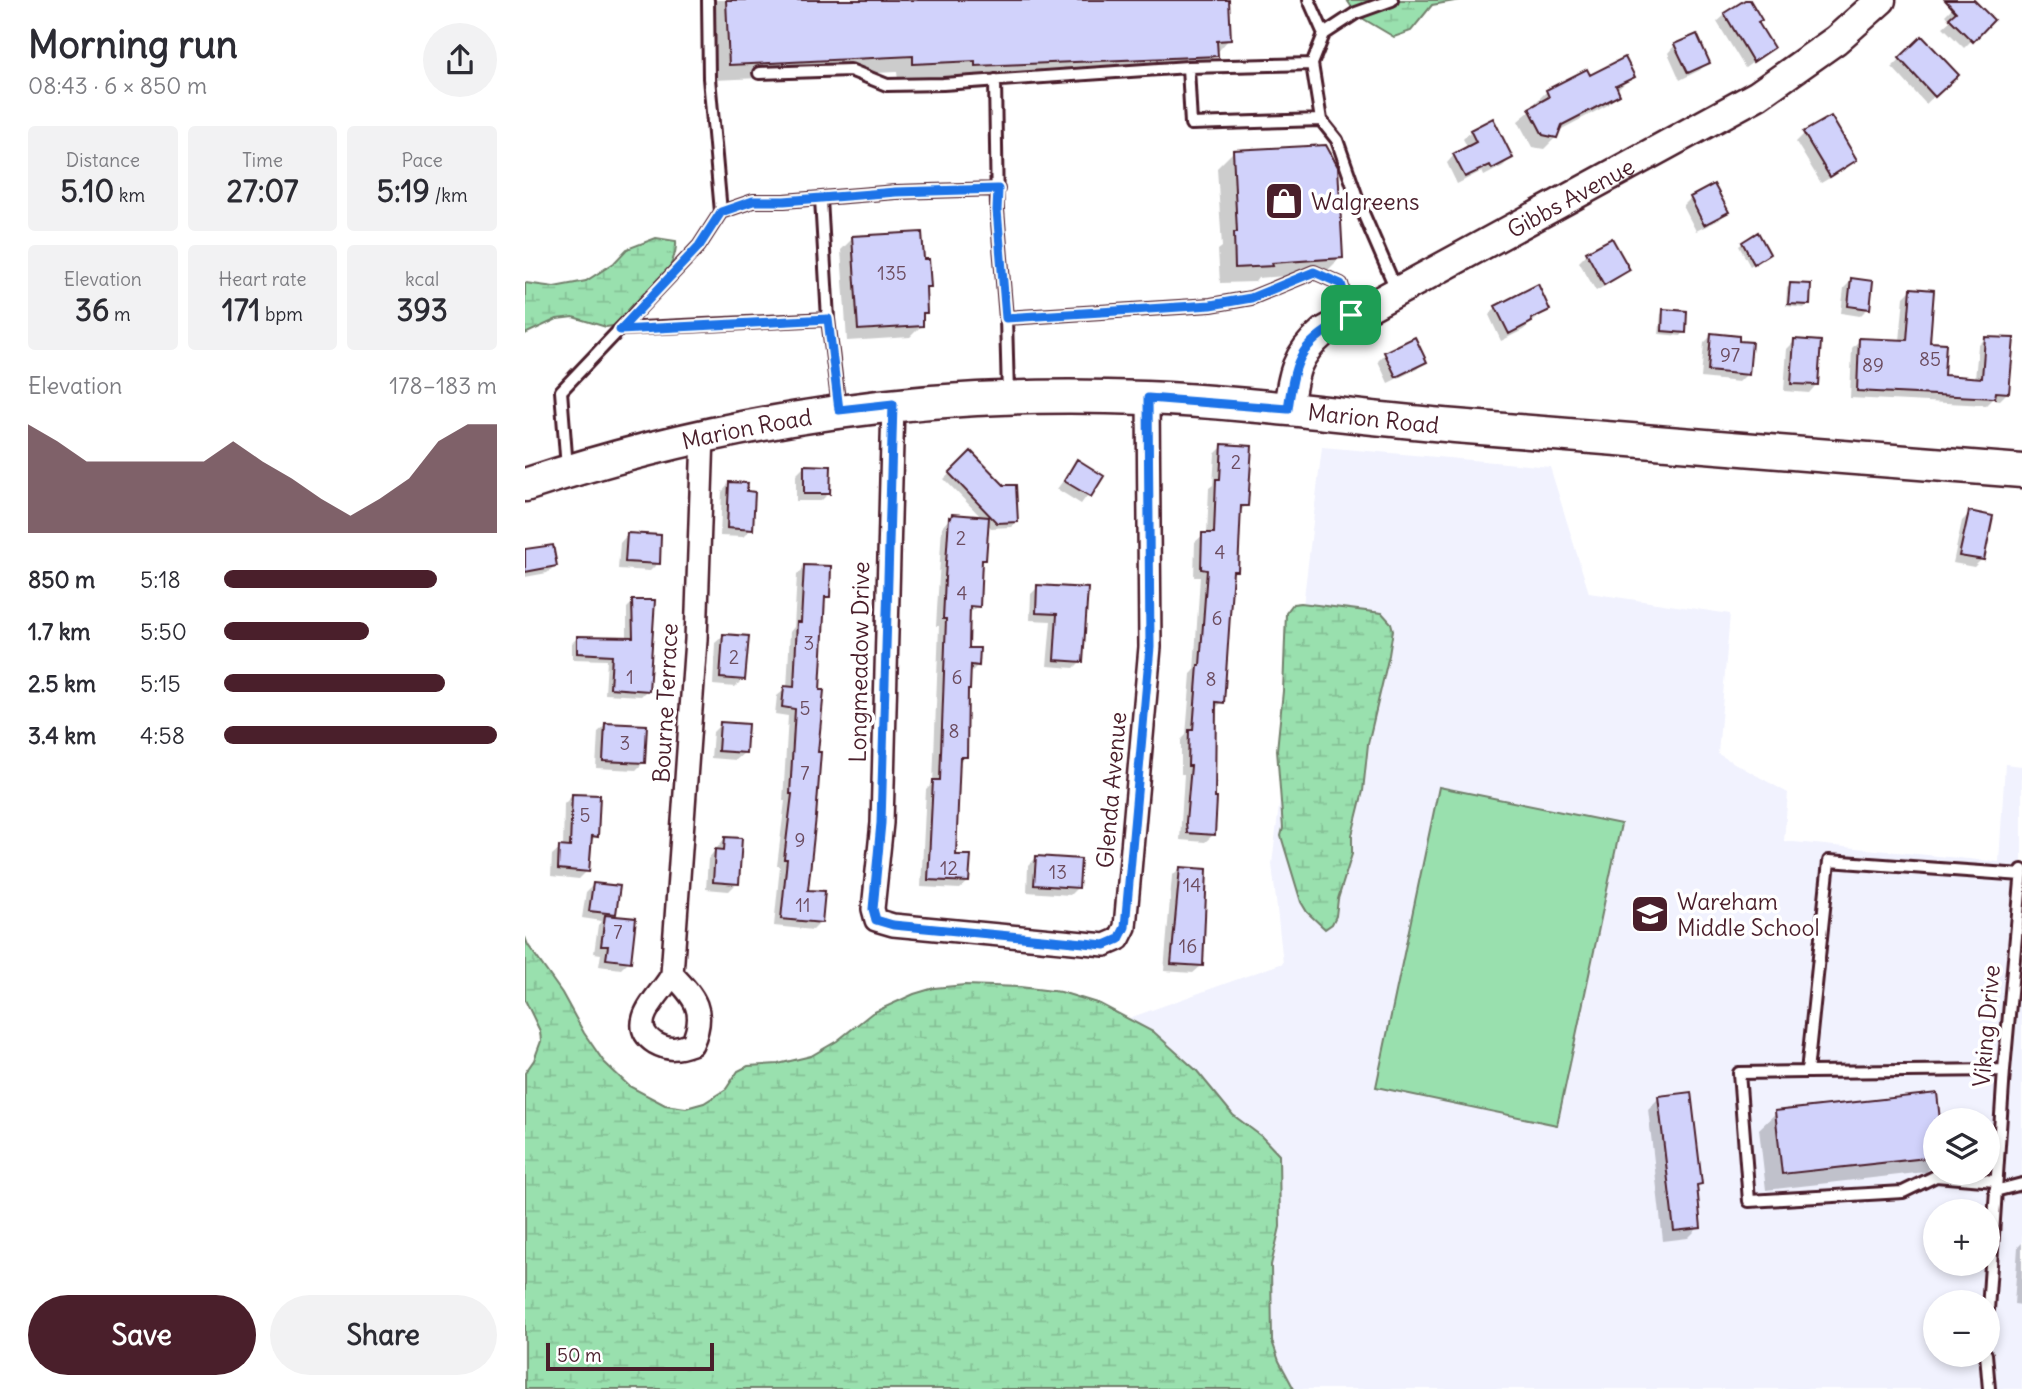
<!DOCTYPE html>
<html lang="en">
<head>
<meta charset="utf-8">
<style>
  :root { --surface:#fff; --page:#f2f2f3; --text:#2b2b33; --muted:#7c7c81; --accent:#4a1f2b }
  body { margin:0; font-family:Delius,sans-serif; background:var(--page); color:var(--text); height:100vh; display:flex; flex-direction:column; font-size:26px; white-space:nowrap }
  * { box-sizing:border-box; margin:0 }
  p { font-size:23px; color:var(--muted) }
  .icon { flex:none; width:38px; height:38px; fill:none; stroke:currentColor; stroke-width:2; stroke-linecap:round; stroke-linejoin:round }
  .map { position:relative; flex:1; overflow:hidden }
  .side { display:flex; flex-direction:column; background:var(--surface); width:525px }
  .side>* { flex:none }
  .controls { position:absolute; left:1398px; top:1108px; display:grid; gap:14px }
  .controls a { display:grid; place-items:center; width:77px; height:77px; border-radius:50%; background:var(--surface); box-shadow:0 4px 10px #0003; font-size:35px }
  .scale { position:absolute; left:21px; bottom:18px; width:168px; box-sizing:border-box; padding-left:7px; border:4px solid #4a1f2b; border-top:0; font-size:19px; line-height:24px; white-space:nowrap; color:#4a1f2b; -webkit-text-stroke:5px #fff; paint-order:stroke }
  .pin { position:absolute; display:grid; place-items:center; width:60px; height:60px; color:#fff; margin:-30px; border-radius:14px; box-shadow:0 4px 10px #0006 }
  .round { display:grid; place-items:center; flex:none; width:74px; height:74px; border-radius:37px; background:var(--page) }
  .summary { display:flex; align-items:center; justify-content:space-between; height:119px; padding:0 28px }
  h1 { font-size:38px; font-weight:800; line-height:52px }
  .stats { display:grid; grid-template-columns:repeat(3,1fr); gap:10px; height:119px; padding:7px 28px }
  .stats div { display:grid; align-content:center; border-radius:7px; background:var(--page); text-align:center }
  .stats b { font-size:30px; font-weight:800 }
  .stats small { font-size:19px; font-weight:400 }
  .stats p { font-size:19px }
  .chart { height:196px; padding:14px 28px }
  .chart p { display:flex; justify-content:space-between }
  .chart svg { width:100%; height:126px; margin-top:7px; fill:var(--accent); opacity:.7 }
  .button { display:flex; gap:14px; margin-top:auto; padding:14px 28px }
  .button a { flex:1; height:80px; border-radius:42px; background:var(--accent); color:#fff; font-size:28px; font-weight:800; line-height:80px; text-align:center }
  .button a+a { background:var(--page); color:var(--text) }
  ul { padding:0 28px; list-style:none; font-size:23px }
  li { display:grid; grid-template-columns:112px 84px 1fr; align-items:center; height:52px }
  li i { height:18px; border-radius:9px; background:var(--accent) }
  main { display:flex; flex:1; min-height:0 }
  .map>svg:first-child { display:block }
  .built { fill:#f1f2fe; fill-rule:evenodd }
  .wetland { fill:url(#wetland-marsh); stroke:#72806c; stroke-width:2 }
  .garden { fill:#99e0ae; stroke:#72806c; stroke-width:2 }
  .shadow { fill:#0003 }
  .building { fill:#d1d2fb; stroke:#4a1f2b; stroke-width:2 }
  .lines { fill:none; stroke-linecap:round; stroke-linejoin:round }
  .lane-casing { stroke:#4a1f2b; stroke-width:16 }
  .street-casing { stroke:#4a1f2b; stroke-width:26 }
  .secondary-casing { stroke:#4a1f2b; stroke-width:33 }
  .primary-casing { stroke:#4a1f2b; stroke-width:37 }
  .lane { stroke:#fff; stroke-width:10 }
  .street { stroke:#fff; stroke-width:21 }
  .secondary { stroke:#fff; stroke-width:28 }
  .primary { stroke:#fff; stroke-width:32 }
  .route-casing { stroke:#fff; stroke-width:14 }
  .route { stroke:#1a73e8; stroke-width:9 }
  .labels { text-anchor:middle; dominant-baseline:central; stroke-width:7; stroke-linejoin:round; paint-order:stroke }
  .number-label { font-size:19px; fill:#6c4c5f }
  .street-label { font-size:23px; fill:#4a1f2b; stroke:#fff }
  .poi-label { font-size:23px; fill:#4a1f2b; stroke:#fff; text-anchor:start }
</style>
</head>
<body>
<main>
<section class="side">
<div class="summary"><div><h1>Morning run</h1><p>08:43 · 6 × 850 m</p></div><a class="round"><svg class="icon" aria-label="share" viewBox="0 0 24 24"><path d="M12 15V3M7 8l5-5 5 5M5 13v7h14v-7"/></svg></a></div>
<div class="stats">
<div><p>Distance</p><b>5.10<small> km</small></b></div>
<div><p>Time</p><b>27:07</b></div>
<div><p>Pace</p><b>5:19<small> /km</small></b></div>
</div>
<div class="stats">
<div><p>Elevation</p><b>36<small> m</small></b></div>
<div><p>Heart rate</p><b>171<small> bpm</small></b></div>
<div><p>kcal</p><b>393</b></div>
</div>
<div class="chart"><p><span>Elevation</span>178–183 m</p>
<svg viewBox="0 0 160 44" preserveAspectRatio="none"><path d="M0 44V6L10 12L20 19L30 19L40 19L50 19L60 19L70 12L80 19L90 25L100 32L110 38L120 32L130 25L140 12L150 6L160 6V44z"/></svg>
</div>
<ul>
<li><b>850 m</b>5:18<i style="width:78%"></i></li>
<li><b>1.7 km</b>5:50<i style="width:53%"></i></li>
<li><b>2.5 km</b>5:15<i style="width:81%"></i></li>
<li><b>3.4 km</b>4:58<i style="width:100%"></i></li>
</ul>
<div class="button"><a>Save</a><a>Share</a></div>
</section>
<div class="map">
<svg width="1497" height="1389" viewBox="0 0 1497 1389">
  <defs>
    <pattern id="wetland-marsh" width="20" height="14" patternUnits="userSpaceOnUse" patternTransform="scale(1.75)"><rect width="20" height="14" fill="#99e0ae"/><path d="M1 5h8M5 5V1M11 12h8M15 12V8" fill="none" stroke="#85c096"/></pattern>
  </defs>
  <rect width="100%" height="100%" fill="#fff"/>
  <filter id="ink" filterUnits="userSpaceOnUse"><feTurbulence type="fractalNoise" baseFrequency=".0143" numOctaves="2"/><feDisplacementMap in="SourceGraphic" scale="14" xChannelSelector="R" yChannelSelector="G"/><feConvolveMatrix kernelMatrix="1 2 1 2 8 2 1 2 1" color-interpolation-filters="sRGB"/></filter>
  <g filter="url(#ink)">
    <path class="built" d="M797,447L1025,467L1064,593L1205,614L1193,754L1263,793L1259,841L1474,862L1480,764L1497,766V1389H402L529,1045L758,963L747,864ZM1410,1120H1463V1172H1410ZM1410,1211H1463V1264H1410ZM1410,1302H1463V1354H1410Z"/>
    <path class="wetland" d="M822,0H935L907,5L886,31L869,37L832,15Z
      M131,238L151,241C153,270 119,303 102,324L81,327L48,317L32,319L0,334V283L29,287L61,281L89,263L102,249Z
      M776,603L857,613L866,623L868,630L864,655L843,744L838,791L827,835V854L813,899L811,916L807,924L800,929L782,912L776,902L756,836L758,828L752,750L758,691L761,613L768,604Z
      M0,937L3,945L37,993L59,1033L79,1062L104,1086L140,1105L161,1108L179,1103L201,1089L213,1071L223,1066L253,1064L286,1056L312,1041L347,1013L389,994L409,988L440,985L495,987L536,992L575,1004L630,1033L672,1071L708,1115L736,1136L754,1155L755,1227L746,1265L747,1341L754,1361L769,1389H0V1073L9,1060L16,1041L15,1031L0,1000Z"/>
    <path class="garden" d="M914,787L1096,824L1032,1125L851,1087Z"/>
    <path class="shadow" d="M184,0H702L704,39L675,72L434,82V77L373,80L372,72L188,80Z
      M1435,0H1446L1467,20L1439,48L1418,27L1425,21L1420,15Z
      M1223,1L1231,23L1247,48L1220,68L1192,22L1200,15Z
      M1397,38L1431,75L1401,104L1367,67Z
      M1150,45L1183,62L1175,70L1155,80L1143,53Z
      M1108,76L1091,91L1093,94L1081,106L1033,131L1031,137L1019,149L1007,147L993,121L1011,106L1010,103L1022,91L1065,77Z
      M946,131L986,158L978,166L959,176L957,171L932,184L922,163L929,155L943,148L938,139Z
      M1279,134L1330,160L1322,168L1296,183L1271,142Z
      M709,151L816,257L800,273L733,278L730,282L695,283L693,250L697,247L692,168Z
      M1166,198L1202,212L1194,220L1171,231L1158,206Z
      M328,238L397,261L404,286L399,291L400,312L396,316L397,325L385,337L322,341L316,250Z
      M1086,240L1103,270L1095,277L1071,291L1054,262L1062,254Z
      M1218,243L1243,254L1225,266L1214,246Z
      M1327,280L1343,308L1335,316L1316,313L1319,288Z
      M1266,284L1283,304L1279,308L1261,306L1262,288Z
      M1387,289L1403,344L1417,377L1450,379L1453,346L1461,338L1483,392L1475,400L1467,399L1461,405L1325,398L1327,348L1335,340L1375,341L1379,297Z
      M971,308L1023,309L998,330L976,341L964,315Z
      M1139,311L1159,332L1156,336L1134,334L1136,314Z
      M1187,335L1222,374L1214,382L1176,378L1179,343Z
      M1270,341L1291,385L1284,393L1259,391L1262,349Z
      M860,354L900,361L892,369L863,383L853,361Z
      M698,446L721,505L714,513L711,570L706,576L697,702L689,710L688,835L680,842L655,840L659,774H656V740L661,735L666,674L669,671L675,577H669L670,542L678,535H682L684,488L688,485L690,454Z
      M445,454L492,521L486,527L466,528L462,523L459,560L455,564L454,606L443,614L442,649L453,665L444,674L440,756L433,764L430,856L443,882L435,889L396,887L401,790L408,783L414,626H411L417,527L427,516L457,518L419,479Z
      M552,462L576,477L556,504L532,489Z
      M279,467L304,493L296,501H271V475Z
      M204,484L221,493L226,529L218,537L195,536L197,492Z
      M1445,513L1457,559L1449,567L1428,563L1437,521Z
      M102,535L133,563L125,571L93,569L95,543Z
      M0,551L30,566L22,573L0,577Z
      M280,567L303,596L298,601L281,891L296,922L288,930L249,926L255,866H252L260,801H258L263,716L250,714L252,696L262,688L265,632L269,627L272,575Z
      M513,587L562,590L556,661L549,668L522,666L526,621L505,620L506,594Z
      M108,602L122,690L116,696L80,694L82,660L47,659V643L53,637L102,639V608Z
      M198,636L218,679L210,687L188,685L190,643Z
      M196,724L219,753L211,760L186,758L188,732Z
      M81,725L118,763L111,770L71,768L73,732Z
      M47,796L71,836L65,842L62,871L54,879L26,876L27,855L35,848H38L39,804Z
      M200,838L212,883L204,891L181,889L183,859Z
      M511,858L553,887L545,895L502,892L503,866Z
      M655,868L676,966L668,973L639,971L647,876Z
      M68,885L89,913L86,917L104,961L96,969L74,966L76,954L69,953L73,925L77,921L57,918L61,892Z
      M1134,1098L1175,1184L1170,1188L1174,1227L1163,1238L1138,1241L1123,1109Z
      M1251,1113L1413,1120H1410V1162L1401,1172L1241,1190L1234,1129Z
      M1497,1243V1305L1489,1304L1493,1247Z"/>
    <path class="building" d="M201,0H704L706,40L692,41L693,56L450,66V61L388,64V56L204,65Z
      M1220,0H1225L1237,20L1233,22L1249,48L1228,62L1199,13Z
      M1420,0H1449L1469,20L1448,42L1424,18L1431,12Z
      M1172,34L1185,63L1163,73L1149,44Z
      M1397,36L1434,75L1410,97L1374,58Z
      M1100,57L1110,77L1091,86L1095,95L1037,125L1032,138L1018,135L1004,108L1024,97L1021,90L1062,69L1065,75Z
      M1306,116L1332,160L1305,177L1278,132Z
      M968,118L988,158L967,169L965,165L940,177L928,154L951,142L945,130Z
      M801,145L813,167L818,258L747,263L748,266L710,268L709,232H712L708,150Z
      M1189,184L1204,212L1179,225L1165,197Z
      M397,232L399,259H404L406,287H401L402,313H398V326L333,330L327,236Z
      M1233,232L1245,254L1229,264L1217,242Z
      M1087,238L1105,270L1079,285L1061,252Z
      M1326,278L1348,281L1345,309L1323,306Z
      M1265,283L1286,284L1285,305L1263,304Z
      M1013,284L1025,310L1006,319L1007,322L984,334L970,306Z
      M1386,288L1409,290L1405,342L1421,343L1419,375L1457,378L1460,337L1489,338L1484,393L1471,392L1470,398L1332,391L1334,338L1382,340Z
      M1138,309L1162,311L1161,333L1137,331Z
      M1186,333L1214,336V341L1227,342L1224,375L1183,371Z
      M890,337L902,362L871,377L859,352Z
      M1269,339L1296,341L1293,385L1266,384Z
      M697,444L727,446L723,506H716L713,571H708L699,703L691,702L690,798H692L690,835L662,833L661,822L666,766H663L664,730H668L673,665H675L682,570L676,569L677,533H689L691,479H695Z
      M446,451L479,485H491L493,522L472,523L424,473Z
      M552,459L579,476L566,497L539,481Z
      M279,465L306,466L305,494H279Z
      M204,482L223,483L222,491L230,492L228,530L202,528Z
      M1444,511L1468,516L1459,560L1434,556Z
      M427,514L464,517L461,560H457L455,607L445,606L444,648H455L454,666L446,665L445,690H443L442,757H435L431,855H446L444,882L403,880L408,780H415L421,619H418L420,578L424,517L426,518Z
      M102,533L136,535L135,564L100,562Z
      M28,545L32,566L0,572V549Z
      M279,565L306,566L305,597H300L295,690H299L293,752H296L291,817L283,890L300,891L297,923L256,919L262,859H259L267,794H265L270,709L257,707L259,686L269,687L272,622H276Z
      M512,585L563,588L558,662L529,660L532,614L511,613Z
      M107,600H130L124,691L85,688L87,655L52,653V636L108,637Z
      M198,634L224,636L220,680L195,678Z
      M195,722L223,724L221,753L193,751Z
      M80,723L122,725L120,763L78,761Z
      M47,794L75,795L73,837L67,836L64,872L33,869L34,846L45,847Z
      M200,837L217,838L214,884L188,882L190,849L199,850Z
      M511,856L556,859L554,888L509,885Z
      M655,867L682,869L678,966L646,964Z
      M68,883L95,886L91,914L64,911Z
      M80,915L111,918L106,962L81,959L83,946H76Z
      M1166,1092L1177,1184L1172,1185L1176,1228L1149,1231L1133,1096Z
      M1412,1093L1415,1120H1410V1157L1257,1174L1250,1111Z"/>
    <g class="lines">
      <defs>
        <path id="lane" d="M183,0L184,78L196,212
          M784,0L799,34
          M787,64L799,34L831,13L867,0
          M234,73L325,70L362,85L418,84L663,67
          M470,80L472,210L481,318L483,395
          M796,120L787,64L663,67L666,124L796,120L812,140L835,206L871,289
          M296,199L303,319L314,408
          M481,318L686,305L726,298L789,272L816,284L825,315
          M95,329L303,319
          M42,468L36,391L174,246L196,212L228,201H259L371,192L473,189
          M1282,1072L1479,1070
          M1470,1181L1411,1176L1378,1192L1224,1201L1214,1073L1282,1072L1304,861L1497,875
          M1470,1191L1497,1184
          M1463,1310L1479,1070L1497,870
          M1461,1354L1464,1389"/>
        <path id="street" d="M368,404L357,823L348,909L351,920L368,925L580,945L594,939L600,927L625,647L623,398
          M147,974C170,998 182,1011 167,1044C153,1049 144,1051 130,1043C98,1022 139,993 147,974L171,640L178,435"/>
        <g id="secondary">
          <path id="s1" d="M763,409C768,374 770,356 798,332L1233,95L1311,40L1356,0"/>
        </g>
        <g id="primary">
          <path id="s2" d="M0,485C204,418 405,389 620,398C723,402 826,417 930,426C1119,442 1308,456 1497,471"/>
        </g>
      </defs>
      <use href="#lane" class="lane-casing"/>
      <use href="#street" class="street-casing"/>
      <use href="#secondary" class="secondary-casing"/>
      <use href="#primary" class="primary-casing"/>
      <use href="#lane" class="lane"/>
      <use href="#street" class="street"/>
      <use href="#secondary" class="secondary"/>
      <use href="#primary" class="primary"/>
    </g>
  </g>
  <g class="lines" filter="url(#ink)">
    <defs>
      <path id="route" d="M473,189L472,210L481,318L686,305L726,298L789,272L816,284L826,315C776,345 771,352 763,409L623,398L625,647L600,927L594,939L580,945L368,925L351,920L348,909L356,823L368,404L314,410L303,319L95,330L174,246L196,212L228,201H259L371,192Z"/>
    </defs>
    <use href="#route" class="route-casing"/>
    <use href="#route" class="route"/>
  </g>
  <defs>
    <symbol id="shop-square" viewBox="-11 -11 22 22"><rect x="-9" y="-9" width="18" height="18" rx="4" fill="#4a1f2b" stroke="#fff"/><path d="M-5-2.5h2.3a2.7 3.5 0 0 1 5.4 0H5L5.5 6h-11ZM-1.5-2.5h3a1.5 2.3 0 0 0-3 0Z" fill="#fff"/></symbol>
    <symbol id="school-square" viewBox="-11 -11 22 22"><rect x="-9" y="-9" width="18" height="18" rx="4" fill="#4a1f2b" stroke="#fff"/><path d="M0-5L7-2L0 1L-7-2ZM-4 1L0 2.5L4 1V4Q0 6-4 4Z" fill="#fff"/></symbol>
  </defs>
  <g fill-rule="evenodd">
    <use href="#shop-square" x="737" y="179" width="44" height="44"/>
    <use href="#school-square" x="1103" y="892" width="44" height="44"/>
  </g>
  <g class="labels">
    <g class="number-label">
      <text x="367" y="273">135</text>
      <text x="1205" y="355">97</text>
      <text x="1405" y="359">85</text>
      <text x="1348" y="365">89</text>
      <text x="711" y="462">2</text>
      <text x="436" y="538">2</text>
      <text x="695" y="552">4</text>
      <text x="437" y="593">4</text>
      <text x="692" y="618">6</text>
      <text x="284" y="643">3</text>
      <text x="209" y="657">2</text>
      <text x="105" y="677">1</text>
      <text x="432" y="677">6</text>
      <text x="686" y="679">8</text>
      <text x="280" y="708">5</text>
      <text x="429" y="731">8</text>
      <text x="100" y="743">3</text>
      <text x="280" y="773">7</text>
      <text x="60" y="815">5</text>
      <text x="275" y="840">9</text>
      <text x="424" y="868">12</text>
      <text x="533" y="872">13</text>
      <text x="667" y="885">14</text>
      <text x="278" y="905">11</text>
      <text x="93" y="932">7</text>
      <text x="663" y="946">16</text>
    </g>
    <g class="street-label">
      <text stroke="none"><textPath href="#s1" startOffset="369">Gibbs Avenue</textPath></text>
      <text stroke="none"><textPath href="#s2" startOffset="859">Marion Road</textPath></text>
      <text stroke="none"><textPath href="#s2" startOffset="229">Marion Road</textPath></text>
      <text transform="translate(334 662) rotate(-89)">Longmeadow Drive</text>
      <text transform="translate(140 703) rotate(-87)">Bourne Terrace</text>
      <text transform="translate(586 790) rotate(-85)">Glenda Avenue</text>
      <text transform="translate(1461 1026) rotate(-85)">Viking Drive</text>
    </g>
    <g class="poi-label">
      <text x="786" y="201">Walgreens</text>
      <text x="1152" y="901">Wareham<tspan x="1152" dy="26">Middle School</tspan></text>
    </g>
  </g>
</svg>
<div class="controls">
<a><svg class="icon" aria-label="layers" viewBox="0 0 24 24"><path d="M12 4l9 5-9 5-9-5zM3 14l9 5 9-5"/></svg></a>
<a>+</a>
<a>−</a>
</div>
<div class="scale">50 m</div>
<div class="pin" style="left:826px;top:315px;background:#1e9e55"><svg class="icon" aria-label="arrive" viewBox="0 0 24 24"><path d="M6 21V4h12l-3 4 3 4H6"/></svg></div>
</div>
</main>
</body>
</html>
